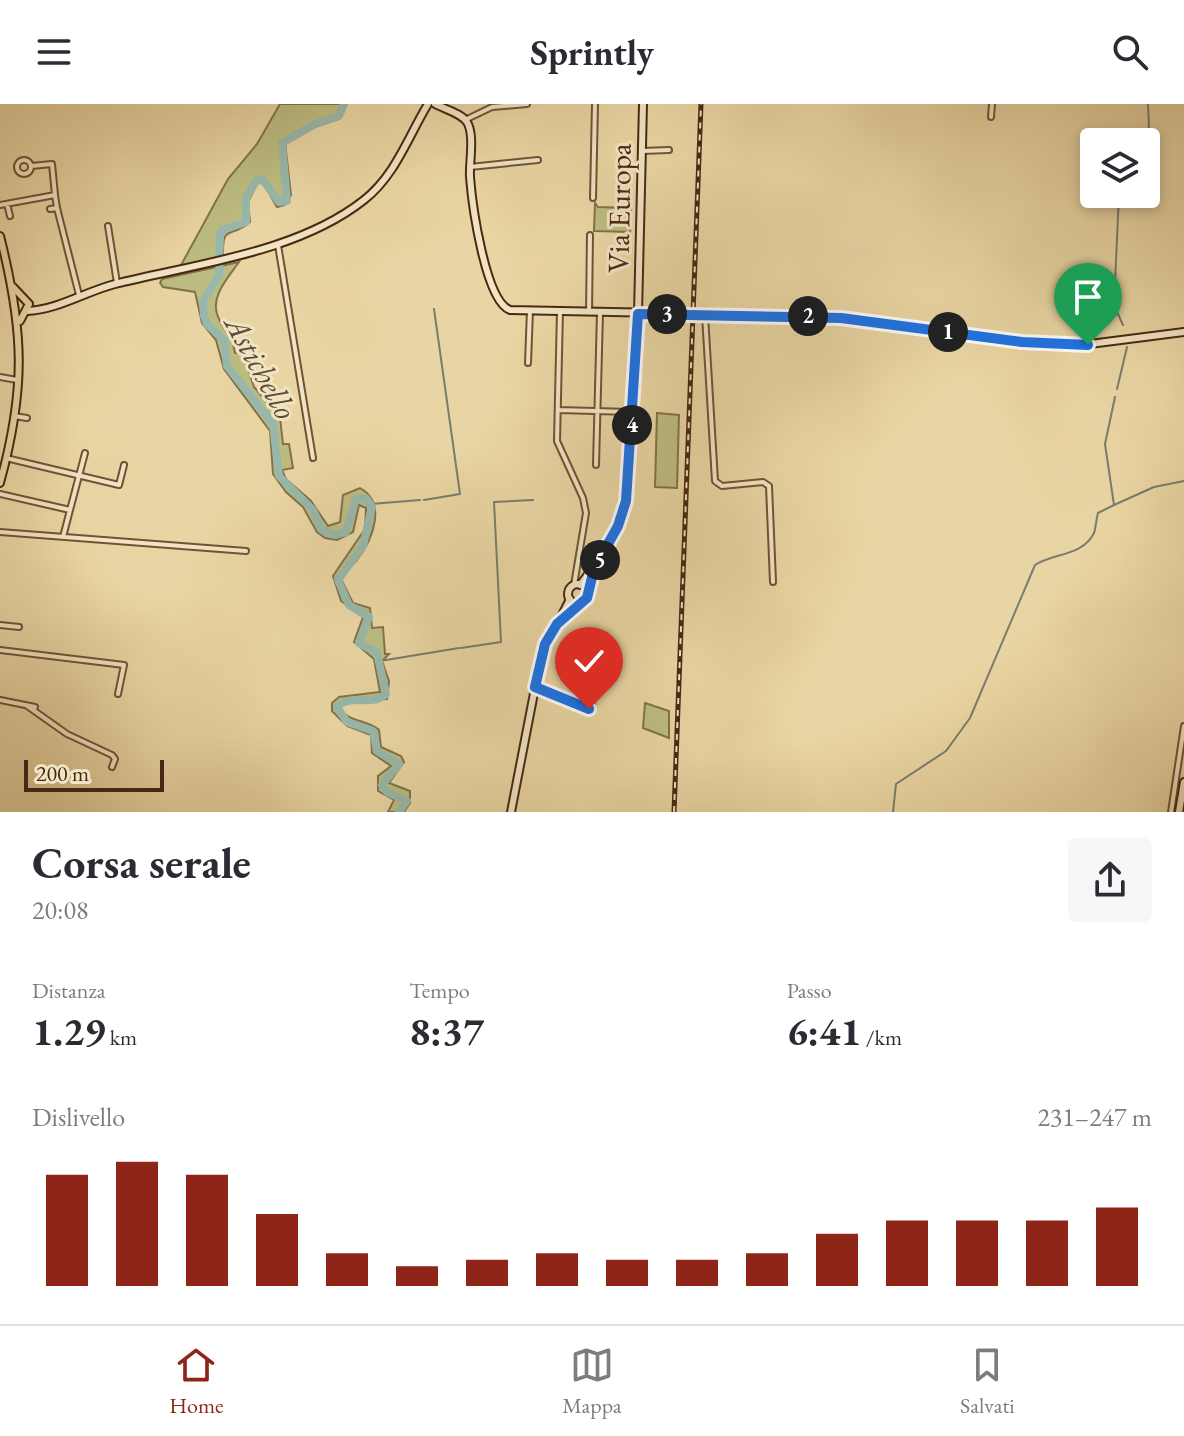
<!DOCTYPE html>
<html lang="it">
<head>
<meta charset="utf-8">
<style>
  :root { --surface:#fff; --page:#f7f7f7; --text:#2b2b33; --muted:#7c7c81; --line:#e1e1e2; --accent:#8f2418 }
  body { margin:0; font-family:"EB Garamond",serif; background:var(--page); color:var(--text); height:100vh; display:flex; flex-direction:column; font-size:30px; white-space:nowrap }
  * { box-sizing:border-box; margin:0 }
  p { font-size:26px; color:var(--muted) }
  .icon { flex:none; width:44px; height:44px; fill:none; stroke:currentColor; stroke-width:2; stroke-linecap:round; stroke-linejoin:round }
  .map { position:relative; height:708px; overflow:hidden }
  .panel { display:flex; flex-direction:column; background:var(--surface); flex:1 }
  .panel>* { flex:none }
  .controls { position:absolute; left:1080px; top:24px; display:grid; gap:16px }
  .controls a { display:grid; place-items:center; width:80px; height:80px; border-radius:8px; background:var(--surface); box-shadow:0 4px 12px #0003; font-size:40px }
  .scale { position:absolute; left:24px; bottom:20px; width:140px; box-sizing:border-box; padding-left:8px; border:4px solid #482812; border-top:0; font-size:22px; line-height:28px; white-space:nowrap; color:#482812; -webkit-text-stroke:6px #f1e4c3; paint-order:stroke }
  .pin { position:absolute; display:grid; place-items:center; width:68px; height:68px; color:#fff; margin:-82px -34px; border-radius:50% 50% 50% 0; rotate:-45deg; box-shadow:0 0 8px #0007 }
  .pin .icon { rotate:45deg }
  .km { position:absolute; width:40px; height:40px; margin:-20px; border-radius:50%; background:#222; color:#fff; font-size:22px; line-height:40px; text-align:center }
  .round { display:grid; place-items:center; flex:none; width:84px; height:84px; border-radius:8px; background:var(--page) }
  .summary { display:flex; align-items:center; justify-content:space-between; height:136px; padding:0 32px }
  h1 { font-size:44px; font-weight:700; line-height:60px }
  .metrics { display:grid; grid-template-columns:repeat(3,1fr); gap:12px; height:136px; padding:8px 32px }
  .metrics div { display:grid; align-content:center }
  .metrics b { font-size:40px; font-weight:700 }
  .metrics small { font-size:22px; font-weight:400 }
  .metrics p { font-size:22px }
  .chart { height:224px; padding:16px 32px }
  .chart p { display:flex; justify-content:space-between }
  .chart svg { width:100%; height:144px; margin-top:8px; stroke:var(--accent); stroke-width:6 }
  header { display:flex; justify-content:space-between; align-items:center; height:104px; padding:0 32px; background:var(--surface); font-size:36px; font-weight:700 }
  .menu { display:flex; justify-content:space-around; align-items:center; height:112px; border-top:2px solid var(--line); background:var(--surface); font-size:22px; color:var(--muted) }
  .menu a { display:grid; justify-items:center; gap:4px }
  .menu .selected { color:var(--accent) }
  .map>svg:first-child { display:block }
  .green { fill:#bcbc81; stroke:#82724a; stroke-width:2 }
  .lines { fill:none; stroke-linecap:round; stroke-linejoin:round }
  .stream { stroke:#787e6e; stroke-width:2 }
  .river { stroke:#98b8ab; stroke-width:8 }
  .street-casing { stroke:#705336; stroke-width:8 }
  .secondary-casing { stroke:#482812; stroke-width:10 }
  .primary-casing { stroke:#482812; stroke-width:10 }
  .street { stroke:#f1e4c3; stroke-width:4 }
  .secondary { stroke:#f1e4c3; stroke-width:6 }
  .primary { stroke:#e9d5a3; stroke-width:6 }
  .rail-casing { stroke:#482812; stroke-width:5 }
  .rail { stroke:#f1e4c3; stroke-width:2; stroke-dasharray:6; stroke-linecap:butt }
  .route-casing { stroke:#fff; stroke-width:16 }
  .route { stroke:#1a73e8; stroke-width:10 }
  .labels { text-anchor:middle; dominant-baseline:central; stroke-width:6; stroke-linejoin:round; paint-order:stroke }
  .street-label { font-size:30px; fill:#482812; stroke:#f1e4c3 }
  .water-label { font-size:32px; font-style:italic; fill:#5c4c38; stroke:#f1e4c3 }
</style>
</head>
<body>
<header><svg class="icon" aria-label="menu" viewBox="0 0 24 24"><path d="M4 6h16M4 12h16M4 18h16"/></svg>Sprintly<svg class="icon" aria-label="search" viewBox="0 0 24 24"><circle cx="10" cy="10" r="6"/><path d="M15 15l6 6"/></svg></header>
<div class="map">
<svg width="1184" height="708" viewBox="0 0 1184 708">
  <rect width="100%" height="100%" fill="#e9d5a3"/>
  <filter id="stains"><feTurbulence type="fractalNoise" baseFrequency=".0025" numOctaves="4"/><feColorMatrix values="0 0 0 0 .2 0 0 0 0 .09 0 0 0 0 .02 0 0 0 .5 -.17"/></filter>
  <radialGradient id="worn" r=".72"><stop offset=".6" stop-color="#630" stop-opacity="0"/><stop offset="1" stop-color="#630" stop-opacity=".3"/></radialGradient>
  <path class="green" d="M280,0H347L339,15L297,29L285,38L291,91L285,101L277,103L264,80L258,78L248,98L250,118C230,136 222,117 223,155L180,163L228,75L257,40Z
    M595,99L598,103L631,104L630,128L594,127Z
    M239,158C228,174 208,194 219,215C226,230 232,230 235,249H243L254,283L273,305H279L283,340H289L293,364L282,366L286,375L311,397L328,422L340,418L343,391L360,384C387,399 373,435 357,456C351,464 344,465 341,475L353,499L370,504L372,524L383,523L385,550H389L382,557L389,577L387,595L344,597L339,604C349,619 367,615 379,626L381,643L401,652L404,658L389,679L410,687V699L404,708H388L394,696L378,687V672L391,662L372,649L371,631L347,622L332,607V599L339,593L380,588L374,555L354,538L363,513L341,497L333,472L365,425L366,404L359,401L353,428L337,436L325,434L317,428L303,403L286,388L273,370L270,327L224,265L216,236L202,219L195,188L163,183L160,179L162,175Z
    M657,309L679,311L677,384L655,383Z
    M645,599L669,607V634L643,624Z"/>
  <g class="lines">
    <path class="stream" d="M1140,38L1149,23L1148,0
      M1119,90L1114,201L1123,221
      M1117,285L1127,243
      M1115,293L1105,340L1114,401L1154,383L1184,377
      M424,396L460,390L434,205
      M371,400L420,396
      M461,544L501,538L494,398L533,396
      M380,557L459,544
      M893,708L896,680L946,647L970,614L1035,461C1053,449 1083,452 1094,429C1096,423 1096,416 1098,409L1114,401"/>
    <path class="river" d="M344,0L339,12L315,20L282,39L287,97L279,98L263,76L256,77L246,94V118L222,126L220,130L219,171L203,197L204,212L207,220L224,236L227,262L273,320L279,372L313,406L322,426L334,431L346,428L356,395L366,394L372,403L363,442L338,476L349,501L369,513L359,539L377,549L386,590C373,603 350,589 337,603L347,618L373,627L377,647L399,660L382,681L387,688L407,697L399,708"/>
    <defs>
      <path id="street" d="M991,13L992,0
        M465,16L492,3L527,0
        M642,47L669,46
        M17 63a7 7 0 1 1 14 0a7 7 0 1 1-14 0Z
        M470,63L538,56
        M593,94L595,0
        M7,100L10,112
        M0,101L55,91L52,60L31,62
        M57,104L79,191
        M50,105L57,104L55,91
        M108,122L117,179
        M278,141L313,354
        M560,207L557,337L583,394L586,409L574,481
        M589,208L590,131
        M705,211L715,377L722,382L763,378L769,382L773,478
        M528,259L530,206
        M0,273L17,276
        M558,306L631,308
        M14,312L27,314
        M6,354L119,381L124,361
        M596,361L600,209
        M0,390L70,406L85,349
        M0,428L246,447
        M63,433L70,406
        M0,521L19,523
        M0,546L124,561L118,590
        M535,583L589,605L607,561
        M0,596L35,603
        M26,601L67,630L112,651L115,655L112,663
        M1171,708L1184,622"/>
      <path id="secondary" d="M435,0C444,5 461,9 467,18C475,31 469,59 470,73C472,99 485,197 510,206L822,212L1074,242L1184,228
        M27,207C57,206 87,187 115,180C194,160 297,149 364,96C395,72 408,33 428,0
        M568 490a10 10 0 1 1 20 0a10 10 0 1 1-20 0Z
        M580,481L605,448L626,397L638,210L643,0
        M563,515L580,500
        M511,708L541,553L570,495
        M1179,708L1184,678"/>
      <path id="primary" d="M0,132C24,227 26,284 0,379
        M13,183L29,200L20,217"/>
    </defs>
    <use href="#street" class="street-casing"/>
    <use href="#secondary" class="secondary-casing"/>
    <use href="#primary" class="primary-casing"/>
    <use href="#street" class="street"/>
    <use href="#secondary" class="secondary"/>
    <use href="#primary" class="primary"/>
    <defs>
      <path id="rail" d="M674,708L701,0"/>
    </defs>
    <use href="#rail" class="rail-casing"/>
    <use href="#rail" class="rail"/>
  </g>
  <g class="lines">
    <defs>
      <path id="route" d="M589,605L535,583L545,540L557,520L587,494L594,465L618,422L626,397L638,210L841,214L1022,238L1088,241"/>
    </defs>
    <use href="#route" class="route-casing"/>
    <use href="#route" class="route"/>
  </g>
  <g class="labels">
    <g class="street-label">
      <text transform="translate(619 104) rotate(-89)">Via Europa</text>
    </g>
    <g class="water-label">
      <text transform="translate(261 263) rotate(61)">Astichello</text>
    </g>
  </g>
  <rect width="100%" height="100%" filter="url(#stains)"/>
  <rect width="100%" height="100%" fill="url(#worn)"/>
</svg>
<div class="controls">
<a><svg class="icon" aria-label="layers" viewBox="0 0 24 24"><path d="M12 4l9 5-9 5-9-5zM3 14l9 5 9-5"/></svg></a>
</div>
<div class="scale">200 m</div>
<div class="pin" style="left:1088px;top:241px;background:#1e9e55"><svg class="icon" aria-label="arrive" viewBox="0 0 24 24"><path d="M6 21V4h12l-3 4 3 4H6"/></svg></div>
<div class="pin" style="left:589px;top:605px;background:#d93025"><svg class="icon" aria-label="check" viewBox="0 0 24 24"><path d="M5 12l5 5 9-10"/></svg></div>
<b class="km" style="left:948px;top:228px">1</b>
<b class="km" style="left:808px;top:212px">2</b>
<b class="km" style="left:667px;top:210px">3</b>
<b class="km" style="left:632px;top:321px">4</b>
<b class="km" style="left:600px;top:456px">5</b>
</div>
<section class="panel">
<div class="summary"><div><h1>Corsa serale</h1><p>20:08</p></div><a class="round"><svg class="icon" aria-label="share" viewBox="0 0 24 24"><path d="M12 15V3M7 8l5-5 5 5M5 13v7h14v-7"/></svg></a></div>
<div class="metrics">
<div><p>Distanza</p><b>1.29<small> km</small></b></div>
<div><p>Tempo</p><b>8:37</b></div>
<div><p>Passo</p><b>6:41<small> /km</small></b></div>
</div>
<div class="chart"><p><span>Dislivello</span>231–247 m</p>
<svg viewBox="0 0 160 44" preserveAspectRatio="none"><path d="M5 44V10M15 44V6M25 44V10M35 44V22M45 44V34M55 44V38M65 44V36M75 44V34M85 44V36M95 44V36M105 44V34M115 44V28M125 44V24M135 44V24M145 44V24M155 44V20"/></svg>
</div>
</section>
<nav class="menu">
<a class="selected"><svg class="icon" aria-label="home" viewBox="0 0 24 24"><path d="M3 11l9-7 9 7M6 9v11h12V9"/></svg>Home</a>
<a><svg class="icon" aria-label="map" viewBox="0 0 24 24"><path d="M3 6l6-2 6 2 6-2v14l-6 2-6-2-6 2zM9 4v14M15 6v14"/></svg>Mappa</a>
<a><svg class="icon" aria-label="saved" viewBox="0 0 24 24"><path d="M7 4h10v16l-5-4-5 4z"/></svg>Salvati</a>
</nav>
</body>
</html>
